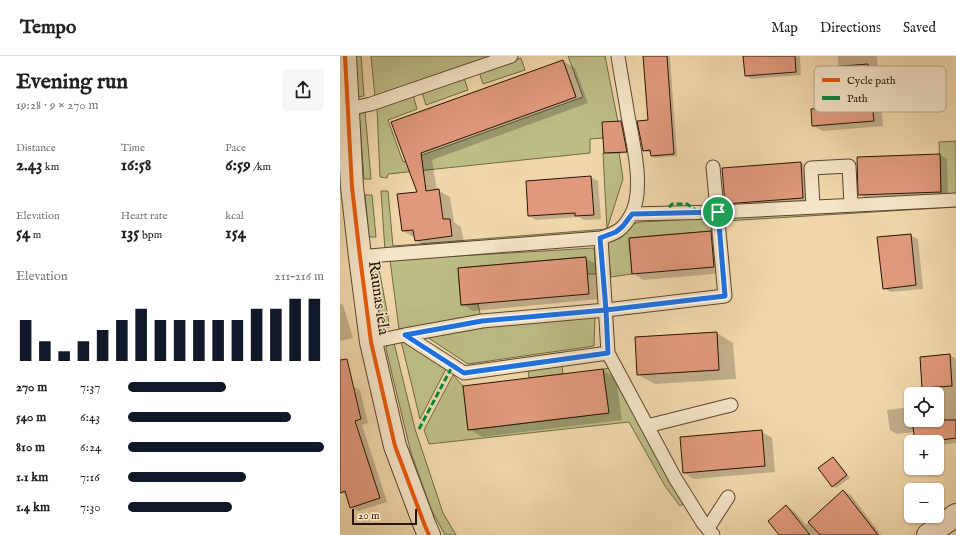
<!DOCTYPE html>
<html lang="en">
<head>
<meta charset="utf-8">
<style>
  :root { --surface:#fff; --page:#f6f6f6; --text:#202124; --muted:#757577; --line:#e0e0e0; --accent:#111827 }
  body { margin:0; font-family:"IM FELL English",serif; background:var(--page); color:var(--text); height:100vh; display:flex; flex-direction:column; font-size:15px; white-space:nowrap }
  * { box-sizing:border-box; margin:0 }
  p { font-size:13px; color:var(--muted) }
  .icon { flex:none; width:22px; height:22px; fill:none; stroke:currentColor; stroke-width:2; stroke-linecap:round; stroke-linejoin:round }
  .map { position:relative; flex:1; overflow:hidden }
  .sheet { display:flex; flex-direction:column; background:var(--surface); width:340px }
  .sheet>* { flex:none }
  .buttons { position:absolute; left:564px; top:331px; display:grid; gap:8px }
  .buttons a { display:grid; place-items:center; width:40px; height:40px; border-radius:6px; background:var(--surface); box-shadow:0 1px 3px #0004; font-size:20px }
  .scale { position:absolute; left:12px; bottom:10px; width:65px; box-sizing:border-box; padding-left:4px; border:2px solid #291402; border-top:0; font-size:11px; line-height:14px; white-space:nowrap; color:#291402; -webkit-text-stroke:3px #f5e5c8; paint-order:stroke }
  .pin { position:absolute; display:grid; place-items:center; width:34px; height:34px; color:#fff; margin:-17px; border:2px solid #fff; border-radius:50%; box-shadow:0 1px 4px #0007 }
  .round { display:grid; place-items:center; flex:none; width:42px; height:42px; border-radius:6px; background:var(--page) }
  .overview { display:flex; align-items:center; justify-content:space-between; height:68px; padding:0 16px }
  h1 { font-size:22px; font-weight:800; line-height:30px }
  .figures { display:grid; grid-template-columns:repeat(3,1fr); gap:6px; height:68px; padding:4px 16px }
  .figures div { display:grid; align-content:center }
  .figures b { font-size:17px; font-weight:800 }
  .figures small { font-size:11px; font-weight:400 }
  .figures p { font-size:11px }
  .chart { height:112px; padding:8px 16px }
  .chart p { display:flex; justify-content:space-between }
  .chart svg { width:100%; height:72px; margin-top:4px; stroke:var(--accent); stroke-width:6 }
  ul { padding:0 16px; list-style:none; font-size:13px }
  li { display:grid; grid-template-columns:64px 48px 1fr; align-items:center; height:30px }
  li i { height:10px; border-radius:5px; background:var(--accent) }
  header { display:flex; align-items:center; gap:24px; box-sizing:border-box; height:56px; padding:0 20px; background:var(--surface); border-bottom:1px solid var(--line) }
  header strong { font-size:19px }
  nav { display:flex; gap:22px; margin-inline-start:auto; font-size:14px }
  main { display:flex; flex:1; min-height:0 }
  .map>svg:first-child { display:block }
  .grass { fill:#bdbd86; stroke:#736844 }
  .shadow { fill:#0003 }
  .building { fill:#e0997c; stroke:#291402 }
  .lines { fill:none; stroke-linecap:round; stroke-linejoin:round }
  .service-casing { stroke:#5b452c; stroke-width:15 }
  .minor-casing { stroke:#5b452c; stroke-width:24 }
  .service { stroke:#f5e5c8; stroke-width:13 }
  .minor { stroke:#f5e5c8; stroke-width:22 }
  .quiet { stroke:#00873e; stroke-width:3; stroke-dasharray:6 3; stroke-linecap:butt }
  .cycleway-casing { stroke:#f5e5c8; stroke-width:6 }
  .cycleway { stroke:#e8590c; stroke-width:4 }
  .route-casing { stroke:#fff; stroke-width:8 }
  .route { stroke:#1a73e8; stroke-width:5 }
  .labels { text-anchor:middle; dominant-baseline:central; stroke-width:3; stroke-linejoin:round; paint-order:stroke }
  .street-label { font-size:16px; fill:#291402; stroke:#f5e5c8 }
  .key { fill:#f5e5c8; stroke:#b8a68d; stroke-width:1 }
  .key-label { font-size:11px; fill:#291402 }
</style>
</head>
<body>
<header>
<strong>Tempo</strong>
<nav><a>Map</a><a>Directions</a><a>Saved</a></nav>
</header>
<main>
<section class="sheet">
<div class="overview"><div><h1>Evening run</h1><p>19:28 · 9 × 270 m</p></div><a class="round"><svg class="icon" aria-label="share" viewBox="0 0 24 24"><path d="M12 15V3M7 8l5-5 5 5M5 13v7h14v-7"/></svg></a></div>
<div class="figures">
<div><p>Distance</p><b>2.43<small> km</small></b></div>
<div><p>Time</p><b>16:58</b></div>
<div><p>Pace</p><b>6:59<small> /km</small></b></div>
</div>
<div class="figures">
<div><p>Elevation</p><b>54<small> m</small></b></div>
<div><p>Heart rate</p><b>135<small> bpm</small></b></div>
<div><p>kcal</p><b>154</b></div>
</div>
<div class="chart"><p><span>Elevation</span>211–216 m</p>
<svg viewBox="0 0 160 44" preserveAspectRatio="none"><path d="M5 44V19M15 44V32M25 44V38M35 44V32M45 44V25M55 44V19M65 44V12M75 44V19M85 44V19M95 44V19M105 44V19M115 44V19M125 44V12M135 44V12M145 44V6M155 44V6"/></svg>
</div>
<ul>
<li><b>270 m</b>7:37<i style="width:50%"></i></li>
<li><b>540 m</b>6:43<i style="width:83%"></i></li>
<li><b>810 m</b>6:24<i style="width:100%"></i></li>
<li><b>1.1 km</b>7:16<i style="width:60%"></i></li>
<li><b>1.4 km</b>7:30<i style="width:53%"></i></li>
</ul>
</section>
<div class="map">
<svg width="616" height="479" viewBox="0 0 616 479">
  <rect width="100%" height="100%" fill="#f0d7aa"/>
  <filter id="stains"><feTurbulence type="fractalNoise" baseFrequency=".005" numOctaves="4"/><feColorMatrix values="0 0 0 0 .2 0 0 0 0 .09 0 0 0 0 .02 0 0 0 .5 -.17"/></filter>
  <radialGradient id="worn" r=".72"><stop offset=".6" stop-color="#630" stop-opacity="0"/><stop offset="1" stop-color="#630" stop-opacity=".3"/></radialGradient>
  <path class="grass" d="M14,0H21L24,40L16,41Z
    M31,0H153L35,41Z
    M228,0H265L278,66L263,82L250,83V97L48,118L47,122L40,121L37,52L73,39L77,53L48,64L63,106L243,41Z
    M181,2L185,14L143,28L139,16Z
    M124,22L128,34L86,49L82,36Z
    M25,55L31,123H24L19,56Z
    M616,85V139L601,140L599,86Z
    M279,96L283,123L267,173L264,176L45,195L41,135H48L53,190L267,173L263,97Z
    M25,139H32L36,181H29Z
    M616,149V151L385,165V162Z
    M371,162L373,175L289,182L292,218L271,221L267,185L280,182L291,169L300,166Z
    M254,192L256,218H247L245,201L118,212L121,249L138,248L141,262L59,273L50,204Z
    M38,208L50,271H45L41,268L32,217L34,210Z
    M255,259L254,290L128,308L87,281L141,269Z
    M53,283L75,373L103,457L116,479H105L91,453L71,397L46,293L47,287Z
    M61,285H65L107,311L80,363Z
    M222,309L223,318L189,322L188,313Z
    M271,312L346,446L340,450L325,430L289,366L89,388L84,374L113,319L123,330L128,374L268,357L263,313Z"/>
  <path class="shadow" d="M304,0H330L337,100L315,102L312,100L311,96H307L304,94L309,65Z
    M404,0H460L461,19L411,23L406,20Z
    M498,0H535L537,1L543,70L483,75L473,70L493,52L498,11Z
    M223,5L235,12L248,47L92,104L97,134H98L110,141L114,166L121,171L124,186L87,191L75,184V182L63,175L78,136L53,67Z
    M281,66L284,68L290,97L268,98L265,96Z
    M600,99L607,103L608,140L527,142L519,138Z
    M461,107L468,111L471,146L393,151L385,147Z
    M251,121L258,125L261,163L244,164L239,161L196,164L189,160Z
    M371,176L381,182L385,217L303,224L293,217Z
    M570,179L578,183L583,233L551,236L544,232Z
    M245,202L256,208L259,243L133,255L122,248Z
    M0,247L3,249L13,282L0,285Z
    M377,277L393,287L396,323L315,328L298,319Z
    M610,299L616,303V387L597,389V386H576L575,376L557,378L550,374L547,354L571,351V364H597V338H584L581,302Z
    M263,314L276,322L282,364L142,381L129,373Z
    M0,318L13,330L20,334L28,367L22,369L47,446L18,455L11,451L7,440L1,436L0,435Z
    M421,375L432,382L435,416L354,423L344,417Z
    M493,402L496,404L510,422L496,432L493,430Z
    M504,435L511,439L541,479H440L447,450L454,455L466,469Z"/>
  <path class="building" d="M303,0H327L334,98L311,100L310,94L303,95L297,65L308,64Z
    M403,0H455L456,16L405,20Z
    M223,4L236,41L81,97L86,135L99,133L103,163H110L112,180L75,185L73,174L62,175L57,138L77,136L51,66Z
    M528,8L534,65L472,70L471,53L492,51L489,11Z
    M281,65L287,96L264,97L262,66Z
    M600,98L601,136L518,139L517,101Z
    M461,106L463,142L385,148L382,112Z
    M251,120L254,159L235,160V157L188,160L186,125Z
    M371,175L374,211L292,218L289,182Z
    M571,178L576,229L543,233L537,181Z
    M246,201L249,238L121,249L118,212Z
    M377,276L379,314L297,319L295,281Z
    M610,298L612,330L582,332L580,301Z
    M7,303L21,363L15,365L40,442L10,452L5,435L0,437V304Z
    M263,313L269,357L128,374L123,330Z
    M572,364H616V382L586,386H575Z
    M422,374L425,410L343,417L340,381Z
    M493,401L507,419L492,431L478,412Z
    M503,434L538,479H480L468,466Z
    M446,449L470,479H439L428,465Z"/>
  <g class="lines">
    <defs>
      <path id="service" d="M8,53L31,48L171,0
        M473,151L471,112L509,110L511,149
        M292,158L378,156L616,144
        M261,182L268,297L335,422L363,467L373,479
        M20,201L41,199L261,182C276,177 283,174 291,159C305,135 293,86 288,60C285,40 281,20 278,0
        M65,279L142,265L266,254L385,240L373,111
        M31,286L65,279L124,317L268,297
        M307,370L391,349
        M368,472L388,441"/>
      <path id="minor" d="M5,0L12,131L20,201L31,286L55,390L85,470L89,479
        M588,479L616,459"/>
    </defs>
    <use href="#service" class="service-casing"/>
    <use href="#minor" class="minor-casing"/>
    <use href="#service" class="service"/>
    <use href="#minor" class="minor"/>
    <path class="quiet" d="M323,158L332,148H347L359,156
      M79,373L113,309"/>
    <defs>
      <path id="cycleway" d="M5,0L12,131L20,201L31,286L55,390L85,470L89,479"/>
    </defs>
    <use href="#cycleway" class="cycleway-casing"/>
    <use href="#cycleway" class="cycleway"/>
  </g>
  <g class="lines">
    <defs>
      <path id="route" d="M378,156L292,158L283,170L276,176L260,182L266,254L142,265L65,279L124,317L268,297L266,254L385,240L378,156"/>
    </defs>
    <use href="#route" class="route-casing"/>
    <use href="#route" class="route"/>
  </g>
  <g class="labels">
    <g class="street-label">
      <text transform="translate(38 242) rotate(82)">Raunas iela</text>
    </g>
  </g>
  <rect x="474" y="10" width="132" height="46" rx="6" class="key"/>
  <rect x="482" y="22" width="18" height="4" fill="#e8590c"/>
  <rect x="482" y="40" width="18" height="4" fill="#00873e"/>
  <g class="key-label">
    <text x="507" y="28">Cycle path</text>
    <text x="507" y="46">Path</text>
  </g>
  <rect width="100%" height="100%" filter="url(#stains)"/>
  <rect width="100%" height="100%" fill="url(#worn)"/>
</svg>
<div class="buttons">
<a><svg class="icon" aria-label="locate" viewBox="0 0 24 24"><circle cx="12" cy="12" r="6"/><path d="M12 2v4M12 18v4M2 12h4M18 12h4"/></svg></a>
<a>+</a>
<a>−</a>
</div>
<div class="scale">20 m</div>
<div class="pin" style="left:378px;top:156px;background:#1e9e55"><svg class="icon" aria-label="arrive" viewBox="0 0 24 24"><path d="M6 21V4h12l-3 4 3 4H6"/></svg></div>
</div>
</main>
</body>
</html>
